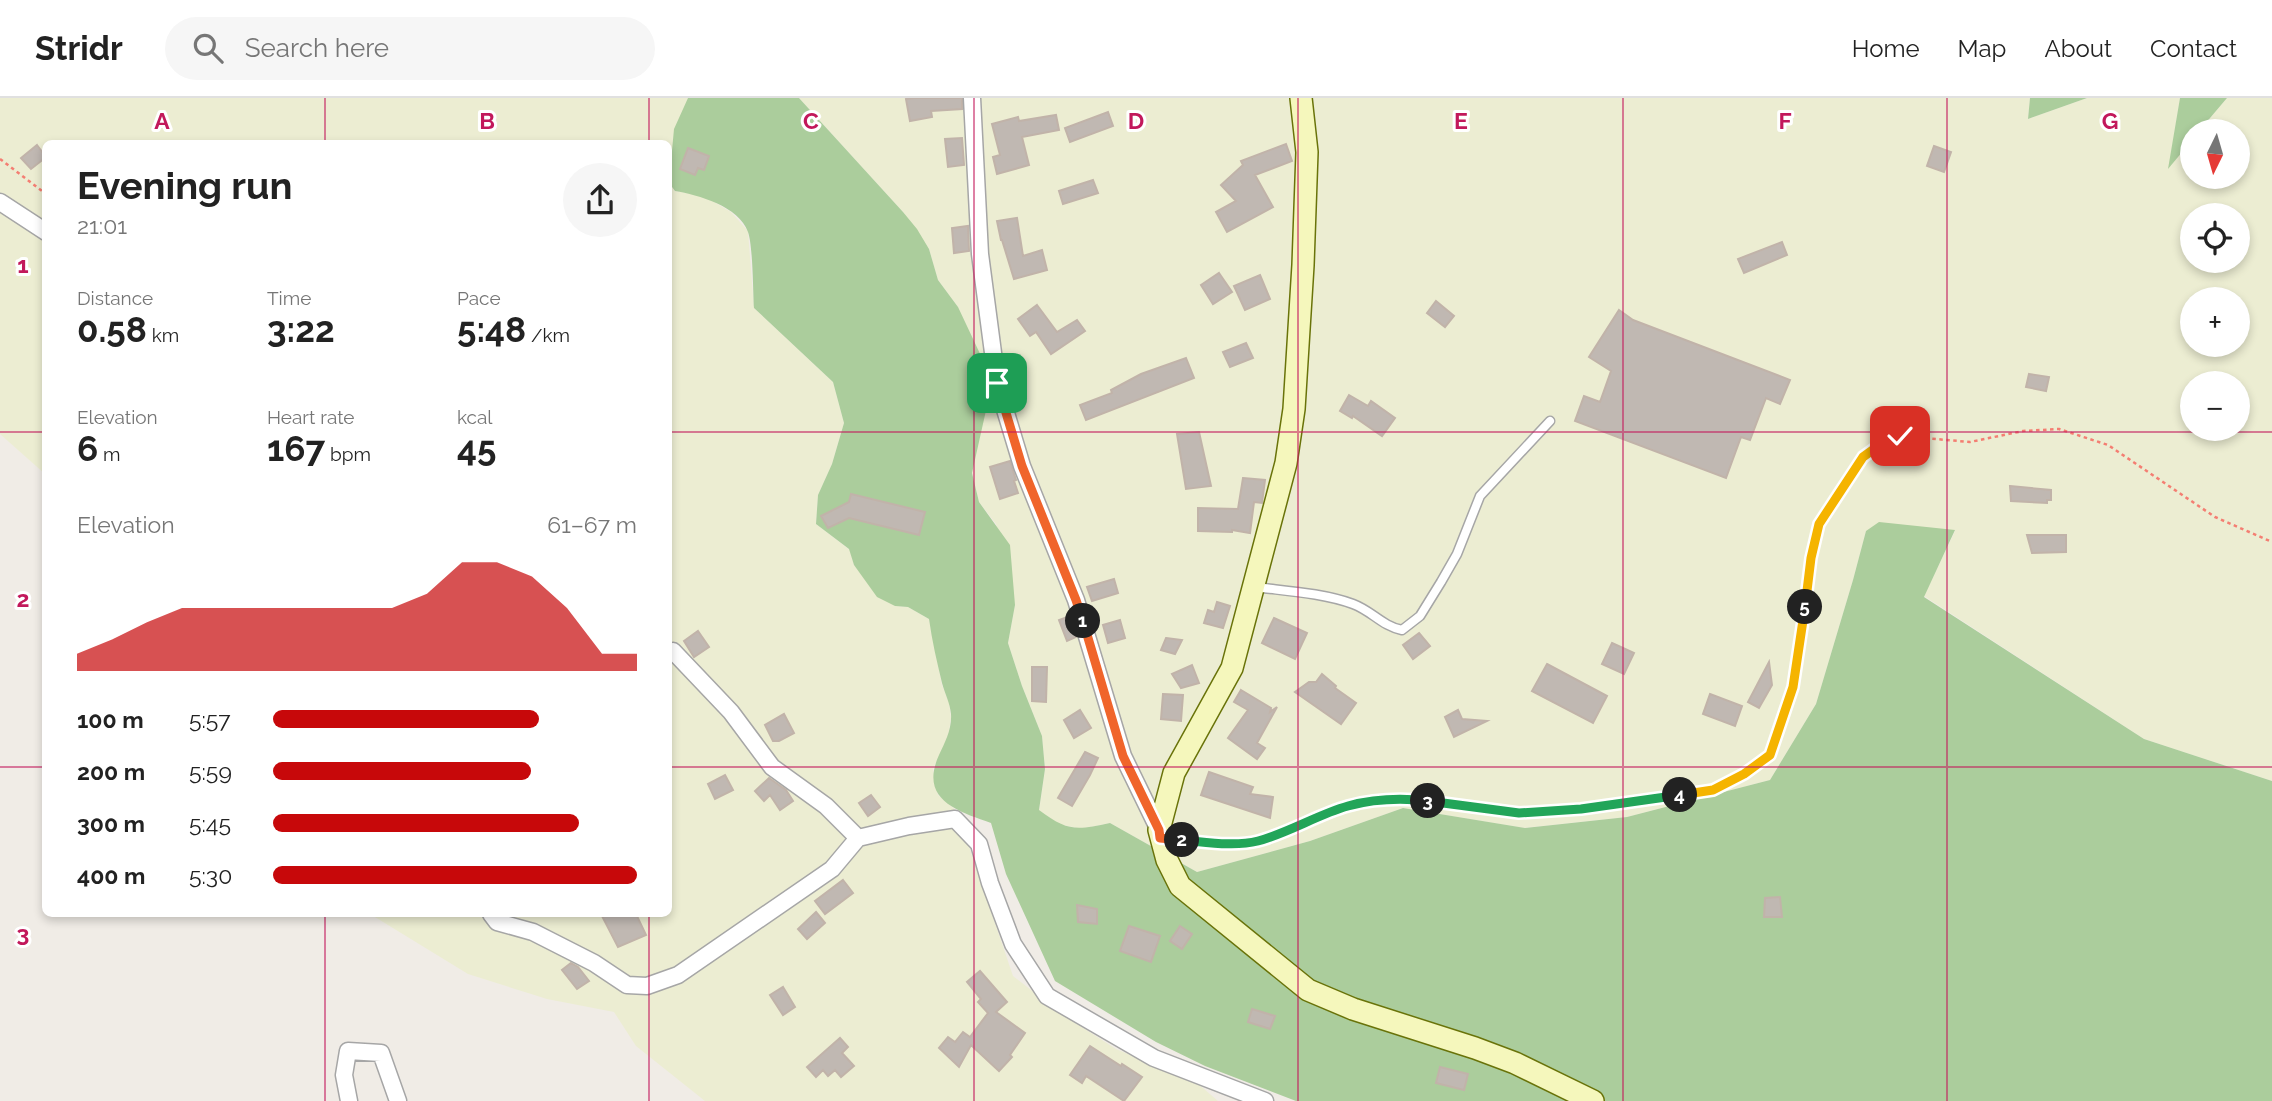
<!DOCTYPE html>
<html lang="en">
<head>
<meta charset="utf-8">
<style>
  :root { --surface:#fff; --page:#f6f6f6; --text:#222; --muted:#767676; --line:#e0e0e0; --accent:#c7080a }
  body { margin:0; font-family:Raleway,sans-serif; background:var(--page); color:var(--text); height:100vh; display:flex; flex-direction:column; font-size:26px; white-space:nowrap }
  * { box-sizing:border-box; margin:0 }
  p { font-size:23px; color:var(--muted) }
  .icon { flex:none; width:38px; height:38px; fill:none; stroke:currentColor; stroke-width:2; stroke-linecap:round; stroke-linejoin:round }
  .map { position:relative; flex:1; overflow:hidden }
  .sheet { position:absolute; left:42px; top:42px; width:630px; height:777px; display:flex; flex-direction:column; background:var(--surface); border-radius:10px; box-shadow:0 4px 10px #0003 }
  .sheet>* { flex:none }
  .needle { width:46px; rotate:185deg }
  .buttons { position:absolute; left:2180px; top:21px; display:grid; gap:14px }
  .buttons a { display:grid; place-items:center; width:70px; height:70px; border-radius:50%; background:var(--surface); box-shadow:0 4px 10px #0003; font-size:35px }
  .pin { position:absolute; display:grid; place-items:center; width:60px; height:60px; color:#fff; margin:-30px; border-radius:14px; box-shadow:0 4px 10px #0006 }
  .km { position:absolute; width:35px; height:35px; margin:-18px; border-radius:50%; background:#222; color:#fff; font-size:19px; line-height:35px; text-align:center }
  .round { display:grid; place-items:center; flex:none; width:74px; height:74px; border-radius:37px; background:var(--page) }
  .summary { display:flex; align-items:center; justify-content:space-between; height:119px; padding:0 35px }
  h1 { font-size:38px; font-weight:700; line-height:52px }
  .metrics { display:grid; grid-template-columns:repeat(3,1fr); gap:10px; height:119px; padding:7px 35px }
  .metrics div { display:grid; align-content:center }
  .metrics b { font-size:35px; font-weight:700 }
  .metrics small { font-size:19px; font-weight:400 }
  .metrics p { font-size:19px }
  .chart { height:196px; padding:14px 35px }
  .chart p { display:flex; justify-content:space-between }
  .chart svg { width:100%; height:126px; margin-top:7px; fill:var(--accent); opacity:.7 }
  ul { padding:0 35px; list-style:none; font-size:23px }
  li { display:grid; grid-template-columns:112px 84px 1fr; align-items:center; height:52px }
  li i { height:18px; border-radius:9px; background:var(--accent) }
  header { display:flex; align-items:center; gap:42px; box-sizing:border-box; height:98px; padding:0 35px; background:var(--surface); border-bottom:2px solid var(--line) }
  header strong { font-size:33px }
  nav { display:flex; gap:38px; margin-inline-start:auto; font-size:24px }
  .search { width:490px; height:63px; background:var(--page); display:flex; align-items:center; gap:18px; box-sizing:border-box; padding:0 24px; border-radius:38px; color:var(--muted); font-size:26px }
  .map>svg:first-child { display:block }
  .farmland { fill:#ecedd2; fill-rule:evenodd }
  .forest { fill:#abcd9c }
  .building { fill:#c0b8b2; stroke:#c1b3a9; stroke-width:2 }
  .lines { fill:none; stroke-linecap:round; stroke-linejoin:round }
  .lane-casing { stroke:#a6a6a6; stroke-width:11 }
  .street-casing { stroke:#a6a6a6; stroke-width:19 }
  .secondary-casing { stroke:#697309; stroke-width:24 }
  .path { stroke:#f47e72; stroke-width:2.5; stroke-dasharray:3.5 3.5; stroke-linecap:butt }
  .lane { stroke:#fff; stroke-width:8 }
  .street { stroke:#fff; stroke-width:16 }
  .secondary { stroke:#f5f7bc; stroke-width:21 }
  .split-1-casing { stroke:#fff; stroke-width:14 }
  .split-2-casing { stroke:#fff; stroke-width:14 }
  .split-3-casing { stroke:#fff; stroke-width:14 }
  .split-4-casing { stroke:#fff; stroke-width:14 }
  .split-5-casing { stroke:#fff; stroke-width:14 }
  .split-6-casing { stroke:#fff; stroke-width:14 }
  .split-1 { stroke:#f0652b; stroke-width:9 }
  .split-2 { stroke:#f0652b; stroke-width:9 }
  .split-3 { stroke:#22a559; stroke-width:9 }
  .split-4 { stroke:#22a559; stroke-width:9 }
  .split-5 { stroke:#f5b400; stroke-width:9 }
  .split-6 { stroke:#f5b400; stroke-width:9 }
  .grid { fill:none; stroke:#c2185b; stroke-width:2; stroke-opacity:0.55 }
  .grid-label { font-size:23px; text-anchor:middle; font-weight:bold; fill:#c2185b; stroke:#fff; stroke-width:6; stroke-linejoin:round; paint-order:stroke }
</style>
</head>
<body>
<header>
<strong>Stridr</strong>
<div class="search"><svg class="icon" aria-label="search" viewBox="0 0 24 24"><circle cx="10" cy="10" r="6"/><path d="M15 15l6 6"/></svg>Search here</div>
<nav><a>Home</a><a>Map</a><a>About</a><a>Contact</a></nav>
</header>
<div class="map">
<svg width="2272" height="1003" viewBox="0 0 2272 1003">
  <rect width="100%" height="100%" fill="#f0ece6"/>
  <path class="farmland" d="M0,0H688L669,74L668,46H46L45,376L0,336Z
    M799,0H2030L2028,21L2087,0H2180L2169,69L2193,41V79H2238V33H2199L2227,0H2272V683L2144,641L1924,498L1955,433H1866L1853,482L1816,606L1770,682L1627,719L1524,730L1403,710L1310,743L1197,774L1110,725L1081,731L1058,726L1039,713L1045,671L1042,638L1022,588L1008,545L1015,507L996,426L979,404L972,375L958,209L938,182L929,151L903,114ZM2193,117H2238V163H2193ZM2193,201H2238V247H2193ZM2193,285H2238V331H2193Z
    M669,85L675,93L704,98L731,114L748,133L754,210L833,284L844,325L832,366L818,397L816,426L850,452L854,467L895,508L908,509L929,521L942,587L949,604L951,620L948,640L933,671L938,697L957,713L1013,878L1063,917L1116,951L1196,984L1218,1003H705L636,948L614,914L547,901L468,876L370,816H668Z"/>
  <path class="forest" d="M688,0H799L903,114L917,131L929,151L938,182L958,209L982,260L989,299L972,375L979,404L1010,447L1015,507L1008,545L1022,588L1042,638L1045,671L1039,712C1068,734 1077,732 1110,725L1197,774L1310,743L1403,710L1525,730L1627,719L1770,682L1816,606L1853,482L1866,433L1879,424L1955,432L1924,499L2144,641L2272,683V1003H1296L1205,968L1156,944L1055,883L1006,776L991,725C956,713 919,701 939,657C945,644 952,631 951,616C950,605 945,596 942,585C937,564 932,543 929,521L908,509L895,508L877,499L854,467L849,451L816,426L818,397L832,366L844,325L833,284L754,210C753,194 753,148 748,134C739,108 698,97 675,93L669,85L674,31Z
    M2030,0H2087L2028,21Z
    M2180,0H2227L2199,33H2193V41L2168,71Z"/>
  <path class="building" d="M914,0H962V11L931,13L932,19L910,23L906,1Z
    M1108,14L1113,28L1070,44L1065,30Z
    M1056,17L1059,32L1022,39L1029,67L997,76L993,59L1000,57L992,26L1018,19L1019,23Z
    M962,40L964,67L948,69L945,41Z
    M1286,46L1292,63L1255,77L1273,109L1227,134L1216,114L1236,103L1221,87L1243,67L1241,63Z
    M37,47L46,59L31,71L21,60Z
    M1934,48L1951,54L1944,74L1927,68Z
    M688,50L709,58L704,72L698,70L695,77L680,71Z
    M1093,82L1098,95L1063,106L1059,93Z
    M1017,120L1023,158L1042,152L1047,172L1014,181L1002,142H1001L997,123Z
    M968,128L969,153L954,155L952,130Z
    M1782,144L1787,157L1744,175L1738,161Z
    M1219,175L1232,194L1213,206L1201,187Z
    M1260,177L1270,201L1245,212L1234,188Z
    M1436,203L1454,218L1445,229L1427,215Z
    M1037,207L1057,234L1077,222L1085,233L1051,256L1036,234L1030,238L1018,221Z
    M1619,212L1633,222L1790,282L1780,306L1766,300L1750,342L1741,339L1726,380L1575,323L1584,298L1600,304L1611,273L1589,259Z
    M1246,245L1253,260L1230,269L1223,254Z
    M1186,260L1194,280L1086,322L1080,307L1112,295L1111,292L1141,276Z
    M2029,276L2049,279L2046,293L2026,289Z
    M1349,297L1368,308L1371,303L1395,320L1382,338L1353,318L1352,320L1340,313Z
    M1199,334L1211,388L1186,391L1177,336Z
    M1010,363L1016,382L1014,383L1018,395L1000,401L990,369Z
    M1243,380L1265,382L1262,405L1254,404L1250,435L1232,432V434L1198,433V410L1238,411Z
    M2010,388L2051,392V402H2047V405L2011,403Z
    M851,396L925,414L919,437L849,420L828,430L821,418L849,404Z
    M2027,437H2066V454L2032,455Z
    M1114,481L1118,495L1092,503L1087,489Z
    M1217,504L1230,508L1223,530L1204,525L1208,512L1214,514Z
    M1070,518L1076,539L1067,543L1059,522Z
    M1274,520L1307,535L1295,561L1262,545Z
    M1120,522L1125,540L1108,545L1103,527Z
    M698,533L709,549L694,559L684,543Z
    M1419,535L1430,548L1413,561L1403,547Z
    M1166,540L1182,542L1175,556L1161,552Z
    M1612,545L1634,555L1624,576L1602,566Z
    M1769,564L1772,587L1759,610L1748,604Z
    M1547,566L1607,598L1593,625L1532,593Z
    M1192,567L1199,585L1181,590L1172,576Z
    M1032,569H1047L1046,604L1032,603Z
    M1322,576L1336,588L1335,590L1356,605L1341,626L1295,594L1309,584H1316Z
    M1241,592L1271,610L1270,614L1277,609L1257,645L1265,650L1257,661L1228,640L1248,612L1234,604Z
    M1163,596L1183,597L1181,623L1161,621Z
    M1710,596L1742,608L1735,628L1703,616Z
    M1080,612L1091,630L1074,640L1064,622Z
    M1458,612L1462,621L1487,623L1454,639L1445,619Z
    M784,616L794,635L779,643H773L765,627Z
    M1085,654L1098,660L1090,677L1072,708L1058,700Z
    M1209,674L1253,689L1250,696L1273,699L1270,720L1201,697Z
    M725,677L733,692L715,701L708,686Z
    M769,680L786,692L793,703L780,712L770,697L764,703L755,693Z
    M871,697L880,709L868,718L859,705Z
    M843,782L853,795L825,816L815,803Z
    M1780,799L1782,819H1764L1765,800Z
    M1077,807L1097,811V826L1078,824Z
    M816,814L825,825L807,841L798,831Z
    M601,816H636L646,837L618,849Z
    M1129,828L1160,838L1151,864L1120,853Z
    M1180,828L1192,836L1182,851L1170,843Z
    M571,865L578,869L589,883L577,891L562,872Z
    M980,873L1007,904L996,914L1025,935L1010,957L1012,959L999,973L971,947L959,969L939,950L948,939L955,944L963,934L970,939L988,915L978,904L981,901L967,884Z
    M783,889L795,909L783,917L770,897Z
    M1252,911L1275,918L1270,931L1248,924Z
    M840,940L848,949L842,955L854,968L841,979L835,972L828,978L823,972L816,979L807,969Z
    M1090,948L1121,968L1122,966L1142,979L1124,1003L1086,978L1082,985L1070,977Z
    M1440,969L1468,976L1464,992L1436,985Z"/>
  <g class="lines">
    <defs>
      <path id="lane" d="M1255,489C1286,493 1323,495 1353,506C1372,513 1382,528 1402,532L1420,518L1441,484L1457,456L1480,398L1550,323"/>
      <path id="street" d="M972,0L980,156L997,285L1022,368L1076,502L1123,658L1159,732
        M0,104L46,134
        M673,553L731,614L772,669L826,708L858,740
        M491,816L497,824L533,834L594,865L627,887L647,888L678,877L832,771L858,740L909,728L955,721L979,746L990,785L1013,846L1047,898L1154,960L1265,1003
        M349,1003L344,977L348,953L381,955L398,1003"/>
      <path id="secondary" d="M1301,0L1307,54L1303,167L1294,311L1286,365L1232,570L1174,675L1159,732L1167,762L1180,788L1308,892L1353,911L1475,950L1515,965L1593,1003"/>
    </defs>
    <use href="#lane" class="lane-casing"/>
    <use href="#street" class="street-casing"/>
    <use href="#secondary" class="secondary-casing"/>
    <path class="path" d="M0,61L46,96
      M1181,742L1222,745L1256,743L1310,724L1346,709L1376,703L1410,701L1519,715L1581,711L1713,692L1744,676L1770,657L1793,588L1811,460L1819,426L1863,359L1880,346L1900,338L1970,344L2023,333L2059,331L2108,347L2215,419L2272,444"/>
    <use href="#lane" class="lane"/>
    <use href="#street" class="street"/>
    <use href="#secondary" class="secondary"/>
  </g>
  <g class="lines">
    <defs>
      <path id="split-1" d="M997,285L1022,368L1076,502L1083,523"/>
      <path id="split-2" d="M1083,523L1123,658L1159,732L1160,740L1182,742"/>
      <path id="split-3" d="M1182,742C1206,744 1234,749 1258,743C1288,735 1319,716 1348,708C1374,701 1402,700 1428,703"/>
      <path id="split-4" d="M1428,703L1519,715L1581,711L1680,697"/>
      <path id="split-5" d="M1680,697L1713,692L1744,676L1770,657L1793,589L1805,509"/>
      <path id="split-6" d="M1805,509L1811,460L1819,426L1863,359L1881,346L1900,338"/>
    </defs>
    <use href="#split-1" class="split-1-casing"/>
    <use href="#split-2" class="split-2-casing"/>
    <use href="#split-3" class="split-3-casing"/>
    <use href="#split-4" class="split-4-casing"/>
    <use href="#split-5" class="split-5-casing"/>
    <use href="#split-6" class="split-6-casing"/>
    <use href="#split-1" class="split-1"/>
    <use href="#split-2" class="split-2"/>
    <use href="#split-3" class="split-3"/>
    <use href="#split-4" class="split-4"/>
    <use href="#split-5" class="split-5"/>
    <use href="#split-6" class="split-6"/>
  </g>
  <path class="grid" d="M325,0V46M649,0V46M974,0V1003M1298,0V1003M1623,0V1003M1947,0V1003M0,334H46M668,334H2272M0,669H46M668,669H2272M325,816V1003M649,816V1003"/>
  <g class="grid-label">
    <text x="162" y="31">A</text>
    <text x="487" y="31">B</text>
    <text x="811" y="31">C</text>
    <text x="1136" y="31">D</text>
    <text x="1461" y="31">E</text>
    <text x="1785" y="31">F</text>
    <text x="2110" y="31">G</text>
    <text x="23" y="175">1</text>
    <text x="23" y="509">2</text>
    <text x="23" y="844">3</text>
  </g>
</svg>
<div class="buttons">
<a><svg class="needle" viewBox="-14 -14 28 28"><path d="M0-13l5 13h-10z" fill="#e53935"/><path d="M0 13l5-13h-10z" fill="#767676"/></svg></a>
<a><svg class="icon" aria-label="locate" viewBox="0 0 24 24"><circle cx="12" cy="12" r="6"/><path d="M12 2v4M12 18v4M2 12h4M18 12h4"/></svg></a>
<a>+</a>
<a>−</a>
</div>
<div class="pin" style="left:997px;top:285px;background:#1e9e55"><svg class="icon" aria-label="arrive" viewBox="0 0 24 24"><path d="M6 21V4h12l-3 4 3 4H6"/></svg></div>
<div class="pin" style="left:1900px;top:338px;background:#d93025"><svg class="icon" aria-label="check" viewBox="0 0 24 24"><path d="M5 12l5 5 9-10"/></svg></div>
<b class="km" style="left:1083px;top:523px">1</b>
<b class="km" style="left:1182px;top:742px">2</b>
<b class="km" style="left:1428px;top:703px">3</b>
<b class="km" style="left:1680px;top:697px">4</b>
<b class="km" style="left:1805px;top:509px">5</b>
<section class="sheet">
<div class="summary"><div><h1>Evening run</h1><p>21:01</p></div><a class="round"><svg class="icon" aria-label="share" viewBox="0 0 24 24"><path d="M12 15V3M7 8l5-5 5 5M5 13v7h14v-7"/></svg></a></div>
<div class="metrics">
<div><p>Distance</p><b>0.58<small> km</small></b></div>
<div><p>Time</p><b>3:22</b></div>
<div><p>Pace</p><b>5:48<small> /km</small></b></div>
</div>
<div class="metrics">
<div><p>Elevation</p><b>6<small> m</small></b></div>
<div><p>Heart rate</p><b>167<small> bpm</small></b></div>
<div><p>kcal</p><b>45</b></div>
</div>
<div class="chart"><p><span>Elevation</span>61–67 m</p>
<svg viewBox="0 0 160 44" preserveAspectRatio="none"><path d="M0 44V38L10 33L20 27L30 22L40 22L50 22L60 22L70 22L80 22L90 22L100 17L110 6L120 6L130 11L140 22L150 38L160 38V44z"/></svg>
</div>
<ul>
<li><b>100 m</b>5:57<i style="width:73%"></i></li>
<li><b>200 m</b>5:59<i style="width:71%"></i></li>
<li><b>300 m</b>5:45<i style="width:84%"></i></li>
<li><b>400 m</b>5:30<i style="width:100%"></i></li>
</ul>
</section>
</div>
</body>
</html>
